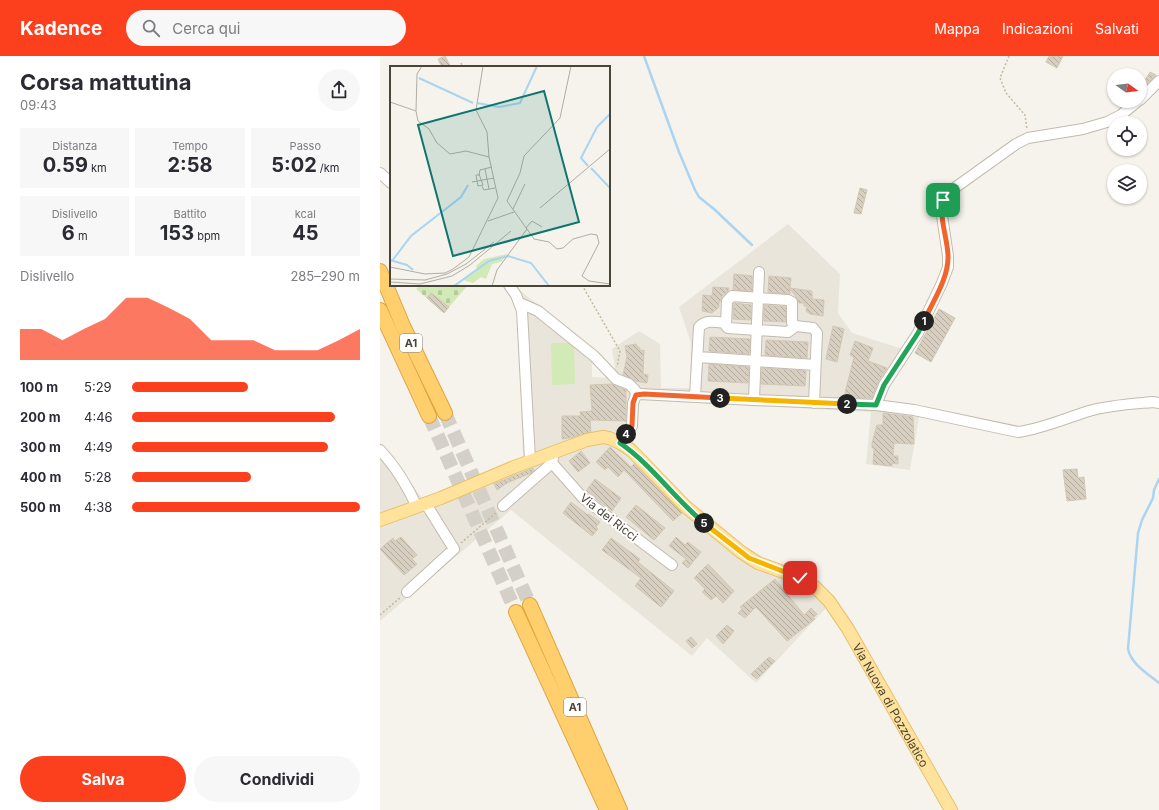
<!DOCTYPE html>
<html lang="it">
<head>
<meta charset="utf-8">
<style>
  :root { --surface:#fff; --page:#f7f7f7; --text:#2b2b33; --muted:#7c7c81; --accent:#fc3f1d }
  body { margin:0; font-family:Inter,sans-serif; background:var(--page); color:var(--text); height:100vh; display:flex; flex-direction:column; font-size:15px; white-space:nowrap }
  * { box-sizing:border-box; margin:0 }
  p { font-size:13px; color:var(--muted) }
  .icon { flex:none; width:22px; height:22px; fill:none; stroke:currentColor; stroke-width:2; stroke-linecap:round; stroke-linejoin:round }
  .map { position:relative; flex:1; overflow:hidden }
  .side { display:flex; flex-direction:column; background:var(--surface); width:380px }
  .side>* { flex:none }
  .needle { width:26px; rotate:105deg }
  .tools { position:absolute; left:727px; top:12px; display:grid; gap:8px }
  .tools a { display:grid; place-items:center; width:40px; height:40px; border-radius:50%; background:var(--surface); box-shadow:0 1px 3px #0004; font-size:20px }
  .pin { position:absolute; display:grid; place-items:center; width:34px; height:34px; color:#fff; margin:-17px; border-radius:8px; box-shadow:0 2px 6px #0006 }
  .km { position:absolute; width:20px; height:20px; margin:-10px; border-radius:50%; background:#222; color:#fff; font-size:11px; line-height:20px; text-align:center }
  .round { display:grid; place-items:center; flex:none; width:42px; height:42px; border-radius:21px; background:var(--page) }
  .overview { display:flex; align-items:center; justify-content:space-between; height:68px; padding:0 20px }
  h1 { font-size:22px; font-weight:700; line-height:30px }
  .figures { display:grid; grid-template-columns:repeat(3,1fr); gap:6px; height:68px; padding:4px 20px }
  .figures div { display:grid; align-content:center; border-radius:0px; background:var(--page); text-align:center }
  .figures b { font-size:20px; font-weight:700 }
  .figures small { font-size:11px; font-weight:400 }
  .figures p { font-size:11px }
  .chart { height:112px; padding:8px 20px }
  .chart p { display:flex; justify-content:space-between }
  .chart svg { width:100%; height:72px; margin-top:4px; fill:var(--accent); opacity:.7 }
  .cta { display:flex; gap:8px; margin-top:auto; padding:8px 20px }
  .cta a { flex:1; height:46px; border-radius:24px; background:var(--accent); color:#fff; font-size:16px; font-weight:700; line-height:46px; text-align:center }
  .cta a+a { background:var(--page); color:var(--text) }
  ul { padding:0 20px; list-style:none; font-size:13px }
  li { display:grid; grid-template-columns:64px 48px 1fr; align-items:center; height:30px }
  li i { height:10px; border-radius:5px; background:var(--accent) }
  header { display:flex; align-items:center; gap:24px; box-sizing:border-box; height:56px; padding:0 20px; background:var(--accent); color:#fff }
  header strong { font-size:19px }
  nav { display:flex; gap:22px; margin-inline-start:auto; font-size:14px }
  .search { width:280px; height:36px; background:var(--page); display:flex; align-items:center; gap:10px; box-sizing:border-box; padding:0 14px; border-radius:22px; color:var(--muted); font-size:15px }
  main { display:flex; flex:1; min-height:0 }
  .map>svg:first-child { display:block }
  .residential { fill:#eae5da }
  .cemetery { fill:url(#cemetery-stones) }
  .pitch { fill:#d2eab5 }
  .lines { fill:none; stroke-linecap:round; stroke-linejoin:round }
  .stream { stroke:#a9d4f2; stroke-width:2.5 }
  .building { fill:url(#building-back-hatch); stroke:#d3c7b4 }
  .highway-tunnel { stroke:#d4d0c8; stroke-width:14; stroke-dasharray:14 7; stroke-linecap:butt }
  .minor-casing { stroke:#c2bbae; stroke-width:12 }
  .major-casing { stroke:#e6c16a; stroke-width:14 }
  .highway-casing { stroke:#e0a43c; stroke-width:16 }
  .path { stroke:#c4b79f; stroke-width:1.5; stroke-dasharray:2 2; stroke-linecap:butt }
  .minor { stroke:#fff; stroke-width:10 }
  .major { stroke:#ffe39c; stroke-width:12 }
  .highway { stroke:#ffcf6e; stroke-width:14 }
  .split-1-casing { stroke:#fff; stroke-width:8 }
  .split-2-casing { stroke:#fff; stroke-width:8 }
  .split-3-casing { stroke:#fff; stroke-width:8 }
  .split-4-casing { stroke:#fff; stroke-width:8 }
  .split-5-casing { stroke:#fff; stroke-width:8 }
  .split-6-casing { stroke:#fff; stroke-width:8 }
  .split-1 { stroke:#f0652b; stroke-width:5 }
  .split-2 { stroke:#22a559; stroke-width:5 }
  .split-3 { stroke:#f5b400; stroke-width:5 }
  .split-4 { stroke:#f0652b; stroke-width:5 }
  .split-5 { stroke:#22a559; stroke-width:5 }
  .split-6 { stroke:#f5b400; stroke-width:5 }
  .labels { text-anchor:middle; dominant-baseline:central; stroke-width:4; stroke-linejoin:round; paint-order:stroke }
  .shield { fill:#fff; stroke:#817c74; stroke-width:1 }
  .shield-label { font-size:11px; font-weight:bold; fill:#4b4439 }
  .street-label { font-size:12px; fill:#4b4439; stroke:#fff }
  .inset-river { fill:none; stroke:#a9d4f2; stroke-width:2 }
  .inset-road { fill:none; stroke:#b2ada4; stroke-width:1 }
  .view { fill:#0f766e; fill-opacity:0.15; stroke:#0f766e; stroke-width:2 }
  .inset-edge { fill:none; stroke:#4b4439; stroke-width:2 }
</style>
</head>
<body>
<header>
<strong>Kadence</strong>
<div class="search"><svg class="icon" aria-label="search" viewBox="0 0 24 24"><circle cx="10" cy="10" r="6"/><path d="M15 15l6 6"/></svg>Cerca qui</div>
<nav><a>Mappa</a><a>Indicazioni</a><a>Salvati</a></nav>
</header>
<main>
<section class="side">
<div class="overview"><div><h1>Corsa mattutina</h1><p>09:43</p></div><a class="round"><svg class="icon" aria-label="share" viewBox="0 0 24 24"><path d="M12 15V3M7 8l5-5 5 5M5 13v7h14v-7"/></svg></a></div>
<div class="figures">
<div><p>Distanza</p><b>0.59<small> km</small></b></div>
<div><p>Tempo</p><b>2:58</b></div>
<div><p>Passo</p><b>5:02<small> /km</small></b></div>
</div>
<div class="figures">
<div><p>Dislivello</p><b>6<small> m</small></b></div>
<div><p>Battito</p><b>153<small> bpm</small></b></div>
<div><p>kcal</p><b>45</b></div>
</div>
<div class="chart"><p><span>Dislivello</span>285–290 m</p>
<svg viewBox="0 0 160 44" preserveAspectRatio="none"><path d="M0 44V25L10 25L20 32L30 25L40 19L50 6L60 6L70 12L80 19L90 32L100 32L110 32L120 38L130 38L140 38L150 32L160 25V44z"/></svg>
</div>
<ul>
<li><b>100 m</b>5:29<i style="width:51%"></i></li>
<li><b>200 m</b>4:46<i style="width:89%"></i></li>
<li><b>300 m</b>4:49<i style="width:86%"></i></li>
<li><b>400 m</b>5:28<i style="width:52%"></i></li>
<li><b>500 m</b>4:38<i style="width:100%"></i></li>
</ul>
<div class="cta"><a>Salva</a><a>Condividi</a></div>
</section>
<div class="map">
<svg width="779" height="754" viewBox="0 0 779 754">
  <defs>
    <pattern id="cemetery-stones" width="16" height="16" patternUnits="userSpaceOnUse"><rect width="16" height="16" fill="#d2eab5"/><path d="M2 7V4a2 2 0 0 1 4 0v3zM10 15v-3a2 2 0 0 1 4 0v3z" fill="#b6ca9c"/></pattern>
    <pattern id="building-back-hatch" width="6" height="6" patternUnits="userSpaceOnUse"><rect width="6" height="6" fill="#d8cfc1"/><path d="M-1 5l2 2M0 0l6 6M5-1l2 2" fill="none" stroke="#b1aa9e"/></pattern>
  </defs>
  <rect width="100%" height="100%" fill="#f6f3ec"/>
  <path class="residential" d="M408,168L460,218L458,257L472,277L526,294L495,343L541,350L530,414L486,408L491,356L260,344L252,388L368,507L431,533L446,552L376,627L327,582L312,600L131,454L0,565V401L8,396L42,442L143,402L137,232L212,292V321L230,322L235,311L232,293L259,275L280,288L281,332H310L311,287L299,251Z"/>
  <path class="cemetery" d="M40,229H88L64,257L36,233Z"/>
  <path class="pitch" d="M171,287H194L195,328L172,329Z"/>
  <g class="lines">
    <path class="stream" d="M264,0L299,96L315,134L319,141L334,153L372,189
      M779,423L774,434L773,442L762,464L758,477L748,593C751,608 768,618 779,627"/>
  </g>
  <path class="building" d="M65,0L71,11H62L58,3Z
    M669,0H683L677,12L666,6Z
    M770,16L776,19L767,28L764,26Z
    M480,132L487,134L481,158L474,157Z
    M354,218L372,220V235L353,234Z
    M389,220L411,222L410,232L432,235V243L444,244L443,260L430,258L426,255L427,250H424V247H419L417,242L410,233V238L388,236Z
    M333,231L349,232L348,235L342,240L340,246L339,245V251L332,257L322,255L323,239L332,240Z
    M51,237L69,251L64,257L47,242Z
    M354,247L371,249V264L353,263Z
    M384,249L406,251V266L384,265Z
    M559,253L575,262L551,306L535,297Z
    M453,270L464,273L457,306L446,303Z
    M330,281L370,283L369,298L329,295Z
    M386,284L428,286L427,302L385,299Z
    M475,285L493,292L488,305L507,312L498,326L492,342H479L465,337L474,301L470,299Z
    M256,288L258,291L260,292V295L264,294L263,318L268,319L267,327L255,325L243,319L247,301L245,290Z
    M329,308L369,311L368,327L328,325Z
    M382,312L426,315L425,330L381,328Z
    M232,328L246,334V365L210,364L211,376L190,382L182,383V360H201L200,356L212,355L210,329Z
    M503,357L533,361L534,388L514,387L513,400H518V408L512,407V410L493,408L494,392H492V387L497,369H503Z
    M230,391L251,411L254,408L302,457L293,465L244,414L238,421L228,411L225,414L216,406Z
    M201,395L210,407L198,416L189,405Z
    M153,412L154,414L151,417L127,427L117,434L114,428Z
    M697,413L698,422L704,421L706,443L687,445L683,414Z
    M215,423L241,442L232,455L206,435Z
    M191,446L208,459L209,458L220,466L216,471L218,473L212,480L183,457Z
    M256,449L285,472L274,484L246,461Z
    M21,481L37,499L32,503L37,508L24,519L0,493L13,482L15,485Z
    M296,481L305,489L308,486L321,496L308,512L302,507L306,503L289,490Z
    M231,482L260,503L258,506L294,535L281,551L255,530L261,522L222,494Z
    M328,508L354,535L343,547L336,540L331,544L322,536L325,533L314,522Z
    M395,523L424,559L431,552L437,558L433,562L435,563L407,585L376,551L365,562L358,557L362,553L360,551Z
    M347,569L354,575L343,588L336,580Z
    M311,581L317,588L312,592L306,585Z
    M389,601L395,605L377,623L371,618Z"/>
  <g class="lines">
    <path class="highway-tunnel" d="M65,357L150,549
      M49,360L136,556"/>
    <defs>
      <path id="minor" d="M760,44L779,25
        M0,117L11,127
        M129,229L136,239L142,255L150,404
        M140,247L158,255L214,300L236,323L249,328L255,334L256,339
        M416,270L408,276L348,272L346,270L347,245L352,240L408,244L412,246V267L416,270L433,272L437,277L434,347
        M318,301L435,309
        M315,340L319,271C326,263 337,266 346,267
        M374,344L379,216
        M496,349L504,329L538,277L562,227L568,211V200L561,153L563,144L569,136L636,88L648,82L703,73L727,66L741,59L758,45
        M240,387L252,370L253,347L256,339L260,338L374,344L496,349L534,354L638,376C662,373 686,362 709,355C730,349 751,348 773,346L779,347
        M0,394C16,411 27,429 37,451
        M172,407L203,442L292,509
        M123,450L172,407L173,402
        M27,536L74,493L46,448"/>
      <g id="major">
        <path id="s1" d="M0,464L61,442L134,411L207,384L223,381L229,382L240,387L251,394L305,450L361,496L378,507L420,522L435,531L449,545L468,573L571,754"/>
      </g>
      <path id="highway" d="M0,215L23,270L65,357
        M0,254L49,360
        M150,549L240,754
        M136,556L227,754"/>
    </defs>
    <use href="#minor" class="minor-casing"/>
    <use href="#major" class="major-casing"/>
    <use href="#highway" class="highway-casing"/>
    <path class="path" d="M629,0L620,22L626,37L645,59L647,74
      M81,7L83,11
      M202,229L240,295L237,311
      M81,487L117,456
      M0,559L21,541"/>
    <use href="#minor" class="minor"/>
    <use href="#major" class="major"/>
    <use href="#highway" class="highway"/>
  </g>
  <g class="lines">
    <defs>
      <path id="split-1" d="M544,265C553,245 569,222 568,199C567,180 559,163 563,144"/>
      <path id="split-2" d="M467,348L496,349L504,329L538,277L544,265"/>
      <path id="split-3" d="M340,342L467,348"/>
      <path id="split-4" d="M246,378L252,370L253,347L256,339L264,338L340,342"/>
      <path id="split-5" d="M246,378L240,387C272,409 294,442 324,467"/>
      <path id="split-6" d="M324,467L369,502L420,522"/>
    </defs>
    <use href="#split-1" class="split-1-casing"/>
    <use href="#split-2" class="split-2-casing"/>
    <use href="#split-3" class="split-3-casing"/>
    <use href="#split-4" class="split-4-casing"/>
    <use href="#split-5" class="split-5-casing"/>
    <use href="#split-6" class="split-6-casing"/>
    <use href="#split-1" class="split-1"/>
    <use href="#split-2" class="split-2"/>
    <use href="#split-3" class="split-3"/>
    <use href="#split-4" class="split-4"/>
    <use href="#split-5" class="split-5"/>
    <use href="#split-6" class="split-6"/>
  </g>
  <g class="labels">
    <g class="shield">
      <rect x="20" y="278" width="22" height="18" rx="3"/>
      <rect x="184" y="642" width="22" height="18" rx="3"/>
    </g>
    <g class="shield-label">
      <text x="31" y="287">A1</text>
      <text x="195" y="651">A1</text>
    </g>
    <g class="street-label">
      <text transform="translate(229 461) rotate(38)">Via dei Ricci</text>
      <text stroke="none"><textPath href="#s1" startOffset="643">Via Nuova di Pozzolatico</textPath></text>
    </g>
  </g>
  <g transform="translate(10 10)">
    <rect width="220" height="220" fill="#f6f3ec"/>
    <path d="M117,188L111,196L102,198L96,213L91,211L83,217L73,214L87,205L86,200L94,193Z" fill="#d2eab5"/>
    <path class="inset-river" d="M29,12L83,37M87,37L109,41L130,37L147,0M198,100L191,92L207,61L220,48M201,102L220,122M0,194L17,199L23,204M2,195L21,170L71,131L78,119M36,220H54M64,220L99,195L118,190L141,197L159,220"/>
    <path class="inset-road" d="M93,0L86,44L97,66L99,91L108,132M181,0L170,52L134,90L130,107L117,135L144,173L159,176L167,183L173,182L183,173L201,168L207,169L209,177L192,210L199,215L220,218M0,36L26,45L28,55L39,63L47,77L60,88L76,85L99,91M26,45L27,8L32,0M95,103L99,123M89,108L93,119L88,120L86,109H89L90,104L102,101M82,116L104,112M92,120L94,124L105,122M150,142L220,83M123,143L135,118M98,155L124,146M136,162L142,155L152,161M0,201L35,208L55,207L63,203L79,191L108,132M0,213L35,214L57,208L76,198L104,176M0,216L30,218L62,210L80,199L121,165M102,220L107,204L137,163"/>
    <path class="view" d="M154,25L189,156L63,190L28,59Z"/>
    <rect width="220" height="220" class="inset-edge"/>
  </g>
</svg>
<div class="tools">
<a><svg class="needle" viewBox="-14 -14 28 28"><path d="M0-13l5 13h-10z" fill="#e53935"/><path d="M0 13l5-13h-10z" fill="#7c7c81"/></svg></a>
<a><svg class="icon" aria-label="locate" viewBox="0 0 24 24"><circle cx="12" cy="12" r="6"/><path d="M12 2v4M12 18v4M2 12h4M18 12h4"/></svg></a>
<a><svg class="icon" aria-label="layers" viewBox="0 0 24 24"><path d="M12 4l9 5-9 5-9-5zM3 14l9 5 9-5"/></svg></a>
</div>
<div class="pin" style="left:563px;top:144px;background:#1e9e55"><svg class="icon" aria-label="arrive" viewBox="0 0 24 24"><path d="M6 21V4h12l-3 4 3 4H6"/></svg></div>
<div class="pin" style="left:420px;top:522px;background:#d93025"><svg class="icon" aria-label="check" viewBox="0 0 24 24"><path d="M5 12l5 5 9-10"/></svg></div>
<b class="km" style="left:544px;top:265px">1</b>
<b class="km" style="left:467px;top:348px">2</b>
<b class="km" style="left:340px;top:342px">3</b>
<b class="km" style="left:246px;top:378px">4</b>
<b class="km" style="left:324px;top:467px">5</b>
</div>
</main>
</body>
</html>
